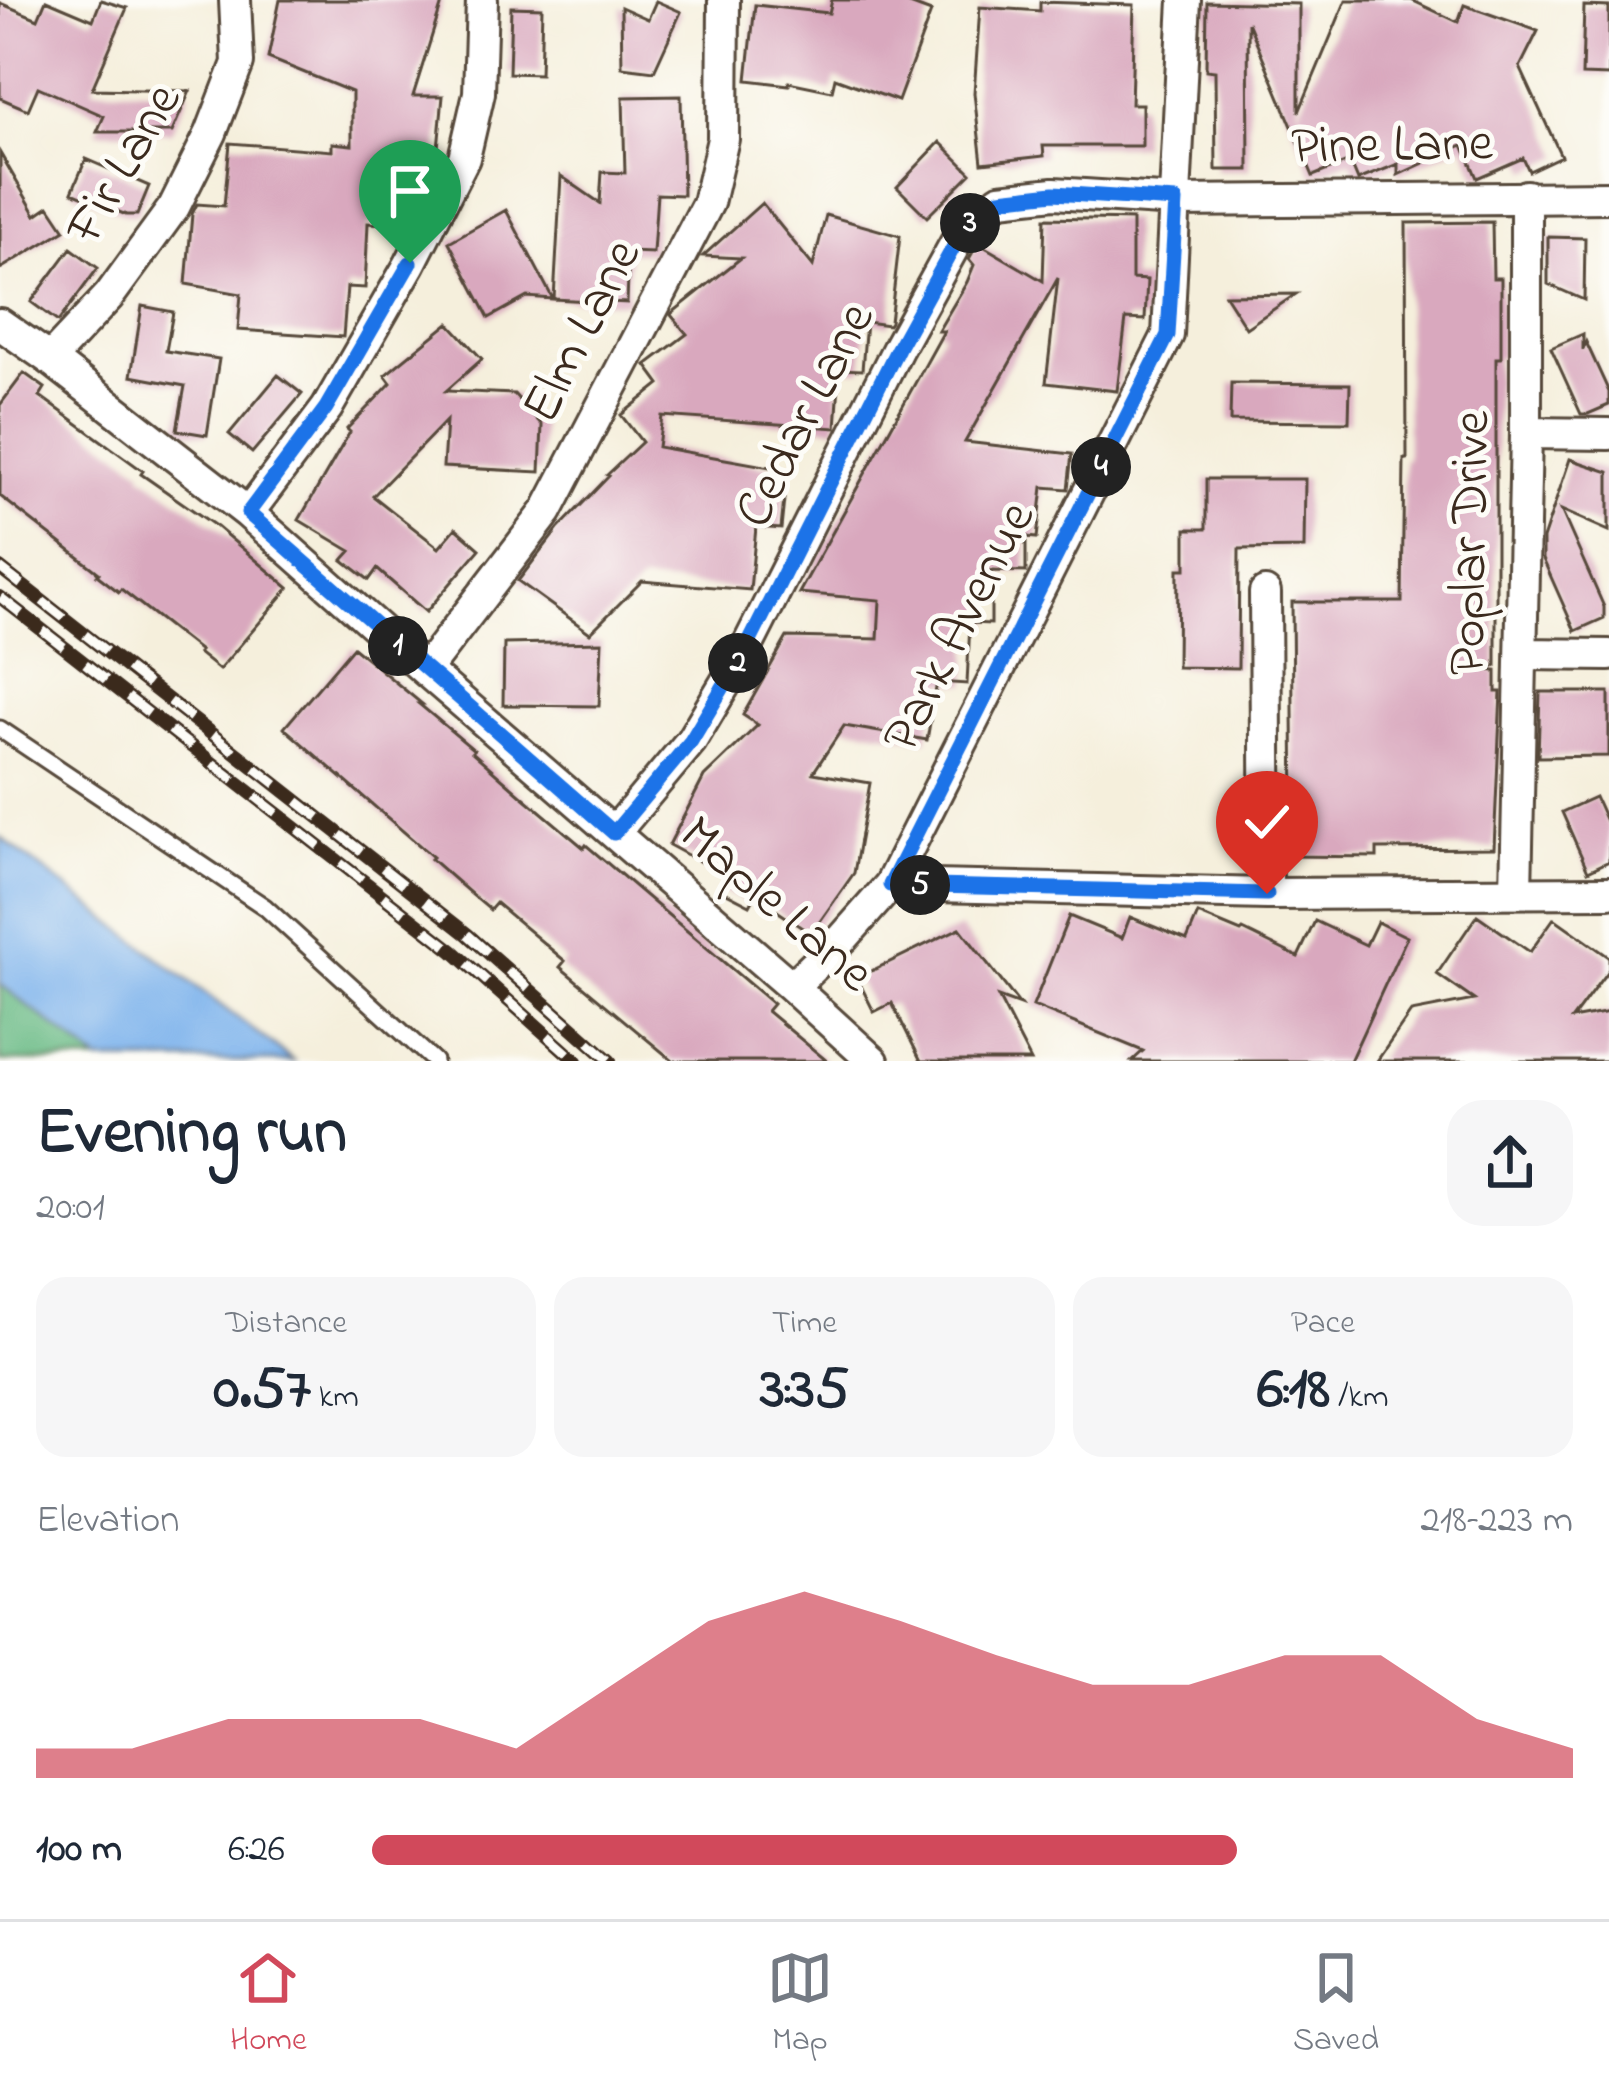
<!DOCTYPE html>
<html lang="en">
<head>
<meta charset="utf-8">
<style>
  :root { --surface:#fff; --page:#f6f6f7; --text:#1f2937; --muted:#747a83; --line:#e0e1e3; --accent:#d1495b }
  body { margin:0; font-family:"Indie Flower",sans-serif; background:var(--page); color:var(--text); height:100vh; display:flex; flex-direction:column; font-size:45px; white-space:nowrap }
  * { box-sizing:border-box; margin:0 }
  p { font-size:39px; color:var(--muted) }
  .icon { flex:none; width:66px; height:66px; fill:none; stroke:currentColor; stroke-width:2; stroke-linecap:round; stroke-linejoin:round }
  .map { position:relative; height:1061px; overflow:hidden }
  .side { display:flex; flex-direction:column; background:var(--surface); flex:1 }
  .side>* { flex:none }
  .pin { position:absolute; display:grid; place-items:center; width:102px; height:102px; color:#fff; margin:-123px -51px; border-radius:50% 50% 50% 0; rotate:-45deg; box-shadow:0 0 12px #0007 }
  .pin .icon { rotate:45deg }
  .km { position:absolute; width:60px; height:60px; margin:-30px; border-radius:50%; background:#222; color:#fff; font-size:33px; line-height:60px; text-align:center }
  .round { display:grid; place-items:center; flex:none; width:126px; height:126px; border-radius:36px; background:var(--page) }
  .overview { display:flex; align-items:center; justify-content:space-between; height:204px; padding:0 36px }
  h1 { font-size:66px; font-weight:700; line-height:90px }
  .metrics { display:grid; grid-template-columns:repeat(3,1fr); gap:18px; height:204px; padding:12px 36px }
  .metrics div { display:grid; align-content:center; border-radius:30px; background:var(--page); text-align:center }
  .metrics b { font-size:60px; font-weight:700 }
  .metrics small { font-size:33px; font-weight:400 }
  .metrics p { font-size:33px }
  .chart { height:336px; padding:24px 36px }
  .chart p { display:flex; justify-content:space-between }
  .chart svg { width:100%; height:216px; margin-top:12px; fill:var(--accent); opacity:.7 }
  ul { padding:0 36px; list-style:none; font-size:39px }
  li { display:grid; grid-template-columns:192px 144px 1fr; align-items:center; height:90px }
  li i { height:30px; border-radius:15px; background:var(--accent) }
  .menu { display:flex; justify-content:space-around; align-items:center; height:168px; border-top:3px solid var(--line); background:var(--surface); font-size:33px; color:var(--muted) }
  .menu a { display:grid; justify-items:center; gap:6px }
  .menu .on { color:var(--accent) }
  .map>svg:first-child { display:block }
  .forest { fill:#6bbb86; stroke:#537252; stroke-width:3 }
  .water { fill:#7eb3ec; stroke:#5c6e85; stroke-width:3 }
  .building { fill:#d9a8be }
  .lines { fill:none; stroke-linecap:round; stroke-linejoin:round }
  .service-casing { stroke:#57483a; stroke-width:21 }
  .minor-casing { stroke:#57483a; stroke-width:36 }
  .service { stroke:#fff; stroke-width:15 }
  .minor { stroke:#fff; stroke-width:30 }
  .rail-casing { stroke:#3b2a1e; stroke-width:14 }
  .rail { stroke:#fdfcf7; stroke-width:9; stroke-dasharray:27; stroke-linecap:butt }
  .route-casing { stroke:#fff; stroke-width:24 }
  .route { stroke:#1a73e8; stroke-width:15 }
  .labels { text-anchor:middle; dominant-baseline:central; stroke-width:10; stroke-linejoin:round; paint-order:stroke }
  .street-label { font-size:54px; fill:#3b2a1e; stroke:#fdfcf7 }
</style>
</head>
<body>
<div class="map">
<svg width="1609" height="1061" viewBox="0 0 1609 1061">
  <rect width="100%" height="100%" fill="#fdfcf7"/>
  <filter id="ink" filterUnits="userSpaceOnUse"><feTurbulence type="fractalNoise" baseFrequency=".00833" numOctaves="2"/><feDisplacementMap in="SourceGraphic" scale="24" xChannelSelector="R" yChannelSelector="G"/><feConvolveMatrix kernelMatrix="1 2 1 2 8 2 1 2 1" color-interpolation-filters="sRGB"/></filter>
  <filter id="wash" filterUnits="userSpaceOnUse"><feTurbulence type="fractalNoise" baseFrequency=".004" numOctaves="4" result="noise"/><feDisplacementMap in="SourceGraphic" scale="48" xChannelSelector="R" yChannelSelector="G"/><feGaussianBlur stdDeviation="2.7" result="paint"/><feColorMatrix in="noise" values="0 0 0 0 0 0 0 0 0 0 0 0 0 0 0 0 0 1.4 0 .05"/><feComposite in="paint" operator="in"/></filter>
  <g filter="url(#wash)">
    <rect width="100%" height="100%" fill="#f5efdc"/>
    <path class="forest" d="M0,984L99,1061H0Z"/>
    <path class="water" d="M0,837L8,843L294,1061H99L0,984Z"/>
    <g id="blocks">
      <path class="building" d="M46,0L93,20L101,0L127,8L92,89L190,91L172,132H97L104,116L38,87L28,110L0,98V3L38,19Z
        M280,0H443L413,96H443L436,169L435,172L410,170L408,165L402,225L368,223L365,288L347,287L343,337L238,330L241,294L186,284L192,214L197,204L224,206L230,143L332,151V143L352,145V92L268,58Z
        M832,0H899L931,12L898,101L835,78L832,91L789,82V85L747,80L755,5L829,13Z
        M1346,0H1411L1458,22L1464,5L1538,31L1520,67L1561,156L1529,171L1523,158L1477,178L1463,145L1398,175V164L1358,180L1350,161L1313,176L1248,22L1249,170H1216L1215,71L1206,70L1207,2L1299,4V112Z
        M656,1L681,12L654,71L622,67L621,7L648,19Z
        M1040,2L1134,5L1131,104H1142V146H1043L1044,156L982,163L974,93L980,7L1040,11Z
        M1584,6L1609,7V76L1582,75Z
        M511,7L542,8L540,74L509,73Z
        M681,96L683,195L657,194L653,253L629,252L627,303L554,299L561,176L600,203L602,172L625,173L623,97Z
        M940,142L971,173L927,217L897,187Z
        M0,153L36,215L49,206L65,230L0,269Z
        M86,159L149,186L137,215H126L72,192Z
        M762,203L813,266L826,215L900,236L890,322L888,325L866,322L862,370L840,369L836,428L662,416L658,447L787,470L781,529L756,527L750,590L642,581L590,633L518,581L558,529L609,476L607,475L642,442L621,415L660,384L646,365L687,334L671,315L672,313L741,258L703,256Z
        M506,210L553,299L527,297L489,318L449,242Z
        M1045,218L1132,220V279L1147,280L1145,320L1126,319L1117,391L1046,383L1058,278L965,442L1072,454L1068,489L1043,487L1037,538L1026,537V572L991,571V624L970,623L967,684L937,682L927,740L844,726L813,773L870,783L854,873L811,934L755,896L750,905L721,890L728,877L669,845L704,777L758,725L743,715L787,637L878,639L880,600L799,593L944,331H938L967,282L974,265L969,259L978,243L1043,281Z
        M1492,222L1493,278H1501V358H1496V666L1487,670L1496,671V692H1501L1494,848L1377,849V857L1289,856V815H1294L1292,602H1402L1404,459H1407L1406,223Z
        M1548,237L1585,238L1584,300L1548,284Z
        M71,248L98,268L58,322L31,302Z
        M1296,294L1246,328L1225,295Z
        M142,306L173,312L166,351L219,359L207,435L177,430L185,386L131,376Z
        M449,323L482,359L446,391L514,394L542,425L540,472L443,467L446,421L373,496L439,548L456,528L480,549L426,612L377,569L369,580L343,560L351,551L299,520L350,432L347,429L391,383L385,375Z
        M1583,334V350L1586,342L1609,392V405L1588,414H1581L1551,348Z
        M24,373L45,388L40,396L143,471L141,474L217,527L289,588L219,670L198,653L200,651L121,589L119,592L97,575L99,573L0,496V405Z
        M278,375L302,394L252,453L229,434Z
        M1231,383L1350,384L1349,422L1230,421Z
        M1570,459L1609,472V531L1561,510L1604,607V618L1575,631L1543,559V539Z
        M1206,479H1305L1304,548L1239,549L1238,668L1177,667L1178,569H1186V529H1206Z
        M602,642L599,706L503,705L504,644Z
        M353,647L422,704H419L474,750L472,752L521,795L584,848L586,845L773,1004L767,1011L827,1061H673L560,967L565,961L496,903L490,910L470,893L431,859L433,857L284,728Z
        M1540,692H1609V756L1538,757Z
        M1595,797L1609,828V861L1588,871L1562,812Z
        M1198,914L1241,932L1243,930L1298,957L1315,921L1366,945L1377,922L1407,937L1350,1061H1132L1143,1051L1033,1006L1069,916L1122,938L1130,917L1187,940Z
        M1477,915L1530,952L1554,918L1609,957V969L1572,1019L1609,1012V1061H1377L1411,1012L1474,1000L1437,974Z
        M960,928L1020,1005L998,997L1031,1061H921L892,1003L874,1012L857,978Z"/>
    </g>
  </g>
  <g filter="url(#ink)">
    <use href="#blocks" fill-opacity="0" stroke="#57483a" stroke-width="3"/>
    <g class="lines">
      <defs>
        <path id="service" d="M0,729L265,907L434,1061"/>
        <path id="minor" d="M0,324L50,359L248,513L425,670L792,987L873,1061
          M50,359L109,296L174,207L211,133L238,63L235,0
          M1526,433L1609,434
          M248,513L327,408L410,264L464,158L479,93L482,0
          M1265,593L1267,894
          M1522,654L1609,655
          M425,670L547,511L708,203L723,139L724,0
          M614,833L691,741L747,647L898,348L964,228L1000,199L1054,193L1176,201L1609,197
          M890,885L1267,894L1609,892
          M1516,891L1526,433V196
          M792,987L844,937L890,885L1168,335L1185,0"/>
      </defs>
      <use href="#service" class="service-casing"/>
      <use href="#minor" class="minor-casing"/>
      <use href="#service" class="service"/>
      <use href="#minor" class="minor"/>
      <defs>
        <path id="rail" d="M0,568L467,934L610,1061
          M0,597L453,951L576,1061"/>
      </defs>
      <use href="#rail" class="rail-casing"/>
      <use href="#rail" class="rail"/>
    </g>
  </g>
  <g class="lines" filter="url(#ink)">
    <defs>
      <path id="route" d="M410,263L326,408L248,513L614,833L691,741L747,647L898,348L964,228L1000,199L1054,193L1176,201L1168,335L890,885L1267,894"/>
    </defs>
    <use href="#route" class="route-casing"/>
    <use href="#route" class="route"/>
  </g>
  <g class="labels">
    <g class="street-label">
      <text transform="translate(1392 147) rotate(-1)">Pine Lane</text>
      <text transform="translate(126 165) rotate(-60)">Fir Lane</text>
      <text transform="translate(584 332) rotate(-63)">Elm Lane</text>
      <text transform="translate(807 416) rotate(-63)">Cedar Lane</text>
      <text transform="translate(1472 543) rotate(-89)">Poplar Drive</text>
      <text transform="translate(961 628) rotate(-63)">Park Avenue</text>
      <text transform="translate(775 906) rotate(41)">Maple Lane</text>
    </g>
  </g>
</svg>
<div class="pin" style="left:410px;top:263px;background:#1e9e55"><svg class="icon" aria-label="arrive" viewBox="0 0 24 24"><path d="M6 21V4h12l-3 4 3 4H6"/></svg></div>
<div class="pin" style="left:1267px;top:894px;background:#d93025"><svg class="icon" aria-label="check" viewBox="0 0 24 24"><path d="M5 12l5 5 9-10"/></svg></div>
<b class="km" style="left:398px;top:646px">1</b>
<b class="km" style="left:738px;top:663px">2</b>
<b class="km" style="left:970px;top:223px">3</b>
<b class="km" style="left:1101px;top:467px">4</b>
<b class="km" style="left:920px;top:885px">5</b>
</div>
<section class="side">
<div class="overview"><div><h1>Evening run</h1><p>20:01</p></div><a class="round"><svg class="icon" aria-label="share" viewBox="0 0 24 24"><path d="M12 15V3M7 8l5-5 5 5M5 13v7h14v-7"/></svg></a></div>
<div class="metrics">
<div><p>Distance</p><b>0.57<small> km</small></b></div>
<div><p>Time</p><b>3:35</b></div>
<div><p>Pace</p><b>6:18<small> /km</small></b></div>
</div>
<div class="chart"><p><span>Elevation</span>218–223 m</p>
<svg viewBox="0 0 160 44" preserveAspectRatio="none"><path d="M0 44V38L10 38L20 32L30 32L40 32L50 38L60 25L70 12L80 6L90 12L100 19L110 25L120 25L130 19L140 19L150 32L160 38V44z"/></svg>
</div>
<ul>
<li><b>100 m</b>6:26<i style="width:72%"></i></li>
</ul>
</section>
<nav class="menu">
<a class="on"><svg class="icon" aria-label="home" viewBox="0 0 24 24"><path d="M3 11l9-7 9 7M6 9v11h12V9"/></svg>Home</a>
<a><svg class="icon" aria-label="map" viewBox="0 0 24 24"><path d="M3 6l6-2 6 2 6-2v14l-6 2-6-2-6 2zM9 4v14M15 6v14"/></svg>Map</a>
<a><svg class="icon" aria-label="saved" viewBox="0 0 24 24"><path d="M7 4h10v16l-5-4-5 4z"/></svg>Saved</a>
</nav>
</body>
</html>
